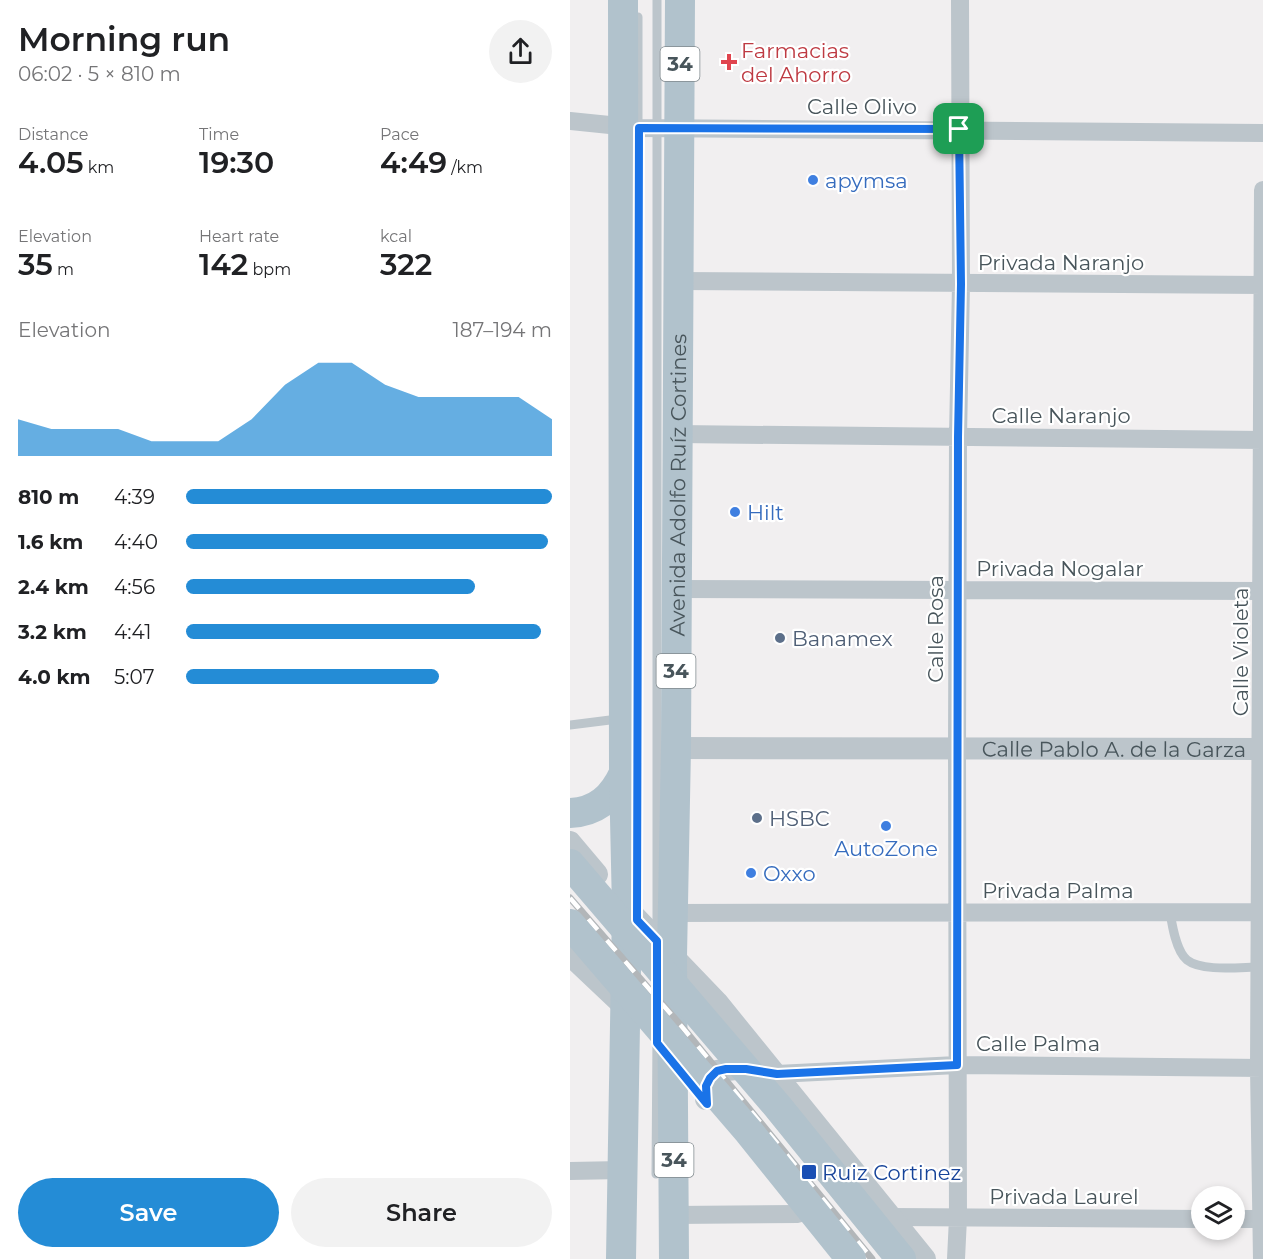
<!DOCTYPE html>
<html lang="en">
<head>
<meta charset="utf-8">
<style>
  :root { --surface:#fff; --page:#f2f2f2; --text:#202124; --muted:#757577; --accent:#248cd6 }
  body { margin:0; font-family:Montserrat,sans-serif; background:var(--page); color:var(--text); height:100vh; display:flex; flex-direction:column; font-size:22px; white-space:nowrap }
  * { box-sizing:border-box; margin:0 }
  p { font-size:20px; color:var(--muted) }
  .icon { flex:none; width:33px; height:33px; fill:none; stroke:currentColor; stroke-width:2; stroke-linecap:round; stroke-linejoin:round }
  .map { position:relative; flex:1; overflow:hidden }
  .sheet { display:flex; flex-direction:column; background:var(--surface); width:570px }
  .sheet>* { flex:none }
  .fabs { position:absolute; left:621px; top:1186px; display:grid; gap:12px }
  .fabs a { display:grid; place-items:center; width:54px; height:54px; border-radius:50%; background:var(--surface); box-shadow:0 3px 9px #0003; font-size:30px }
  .pin { position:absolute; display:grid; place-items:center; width:51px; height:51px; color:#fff; margin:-26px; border-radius:12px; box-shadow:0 3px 9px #0006 }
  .round { display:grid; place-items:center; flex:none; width:63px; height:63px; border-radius:32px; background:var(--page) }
  .headline { display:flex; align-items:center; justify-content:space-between; height:102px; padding:0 18px }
  h1 { font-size:33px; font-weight:600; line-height:45px }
  .metrics { display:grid; grid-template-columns:repeat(3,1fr); gap:9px; height:102px; padding:6px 18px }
  .metrics div { display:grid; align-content:center }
  .metrics b { font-size:30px; font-weight:600 }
  .metrics small { font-size:16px; font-weight:400 }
  .metrics p { font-size:16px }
  .chart { height:168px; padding:12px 18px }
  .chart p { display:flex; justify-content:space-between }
  .chart svg { width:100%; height:108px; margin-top:6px; fill:var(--accent); opacity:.7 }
  .button { display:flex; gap:12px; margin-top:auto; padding:12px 18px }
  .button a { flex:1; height:69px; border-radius:36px; background:var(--accent); color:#fff; font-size:24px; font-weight:600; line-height:69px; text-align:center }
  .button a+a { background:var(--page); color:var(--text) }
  ul { padding:0 18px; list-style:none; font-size:20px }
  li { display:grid; grid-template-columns:96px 72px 1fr; align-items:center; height:45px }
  li i { height:15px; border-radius:8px; background:var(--accent) }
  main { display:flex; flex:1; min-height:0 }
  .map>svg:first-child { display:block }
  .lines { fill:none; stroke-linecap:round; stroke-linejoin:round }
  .service { stroke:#bcc5cb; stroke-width:9 }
  .minor { stroke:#bcc5cb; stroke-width:18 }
  .tertiary { stroke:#bcc5cb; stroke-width:22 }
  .primary { stroke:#b1c2cc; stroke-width:30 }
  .rail-casing { stroke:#b2b6b9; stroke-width:7 }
  .rail { stroke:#fff; stroke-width:4.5; stroke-dasharray:14; stroke-linecap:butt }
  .primary-bridge { stroke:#b1c2cc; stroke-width:30 }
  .route-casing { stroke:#fff; stroke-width:12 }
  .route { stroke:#1a73e8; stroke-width:8 }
  .health-dot { fill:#e0444e; stroke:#fff; stroke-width:2 }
  .shop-dot { fill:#3f7fe0; stroke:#fff; stroke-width:2 }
  .service-dot { fill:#5c6f8a; stroke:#fff; stroke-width:2 }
  .transit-dot { fill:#1a4fb4; stroke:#fff; stroke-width:2 }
  .labels { text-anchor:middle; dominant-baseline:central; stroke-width:4.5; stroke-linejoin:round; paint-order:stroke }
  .shield { fill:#fff; stroke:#7f888c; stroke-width:1.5 }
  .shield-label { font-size:20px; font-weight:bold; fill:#48555b }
  .health-label { font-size:21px; fill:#be3a42; stroke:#fff; text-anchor:start }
  .street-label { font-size:21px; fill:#48555b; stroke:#fff }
  .shop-label { font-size:21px; fill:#366cbe; stroke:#fff; text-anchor:start }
  .service-label { font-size:21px; fill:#4e5e75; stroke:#fff; text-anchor:start }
  .transit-label { font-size:21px; fill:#164399; stroke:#fff; text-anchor:start }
</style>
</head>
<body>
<main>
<section class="sheet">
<div class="headline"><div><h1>Morning run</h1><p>06:02 · 5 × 810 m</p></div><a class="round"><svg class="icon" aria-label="share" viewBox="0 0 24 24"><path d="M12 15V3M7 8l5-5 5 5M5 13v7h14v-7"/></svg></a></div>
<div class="metrics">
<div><p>Distance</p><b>4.05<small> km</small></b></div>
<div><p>Time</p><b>19:30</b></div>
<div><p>Pace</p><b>4:49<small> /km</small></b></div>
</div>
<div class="metrics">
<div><p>Elevation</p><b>35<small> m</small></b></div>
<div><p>Heart rate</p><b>142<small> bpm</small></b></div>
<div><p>kcal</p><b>322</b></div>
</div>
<div class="chart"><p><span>Elevation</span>187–194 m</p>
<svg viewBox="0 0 160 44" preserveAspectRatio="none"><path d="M0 44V29L10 33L20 33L30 33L40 38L50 38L60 38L70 29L80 15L90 6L100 6L110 15L120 20L130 20L140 20L150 20L160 29V44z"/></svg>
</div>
<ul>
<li><b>810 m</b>4:39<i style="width:100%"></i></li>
<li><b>1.6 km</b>4:40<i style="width:99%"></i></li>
<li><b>2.4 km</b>4:56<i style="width:79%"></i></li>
<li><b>3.2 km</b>4:41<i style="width:97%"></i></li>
<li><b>4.0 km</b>5:07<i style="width:69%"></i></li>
</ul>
<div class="button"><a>Save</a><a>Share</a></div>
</section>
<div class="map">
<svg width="693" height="1259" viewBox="0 0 693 1259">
  <rect width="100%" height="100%" fill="#f1eff0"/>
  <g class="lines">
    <path class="service" d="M87,0V935
      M68,17V358
      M0,725L48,719
      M600,912C602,925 606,951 617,960C632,972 671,967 690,967
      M87,1013V978
      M86,1174L87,1035"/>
    <path class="minor" d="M0,121L69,128L693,133
      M109,281L693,285
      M108,434L693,440
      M107,589L693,591
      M103,913L693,912
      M207,1074L387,1065L693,1068
      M0,1171L52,1170
      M104,1215L228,1214
      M321,1217L632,1219
      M664,1219H693
      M386,1259L388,1218L387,750L388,437L391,284L390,0
      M692,1259L689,1068L693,190"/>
    <g class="tertiary">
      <path id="s1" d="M106,748L693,749"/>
      <path d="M0,842L27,874"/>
      <path d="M53,904L147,1002L355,1259"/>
      <path d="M0,955L57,1009"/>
      <path d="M136,1099V1086L147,1071L166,1069L184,1071"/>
    </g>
    <g class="primary">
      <path d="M0,813C27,812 43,797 54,773"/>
      <path d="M51,1259L57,909L54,773L53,0"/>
      <path id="s2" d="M104,1259L102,956L106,748L110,0"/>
    </g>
    <defs>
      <path id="rail" d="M0,877L161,1066L317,1259
        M0,898L113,1028L302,1259"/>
    </defs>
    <use href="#rail" class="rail-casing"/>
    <use href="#rail" class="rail"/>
    <path class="primary-bridge" d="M0,864L208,1107L331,1259
      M0,924L179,1132L281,1259"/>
  </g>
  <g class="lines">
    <defs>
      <path id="route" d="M69,128L389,129L391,284L388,437L387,1065L207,1074L176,1069H156L147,1071L140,1078L136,1086L137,1104L87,1043V941L67,920Z"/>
    </defs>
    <use href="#route" class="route-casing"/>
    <use href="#route" class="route"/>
  </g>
  <path class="health-dot" d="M156 53h6v6h6v6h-6v6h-6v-6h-6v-6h6z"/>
  <g class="shop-dot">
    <circle cx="243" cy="180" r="6"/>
    <circle cx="165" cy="512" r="6"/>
    <circle cx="316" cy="826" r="6"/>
    <circle cx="181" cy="873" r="6"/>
  </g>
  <g class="service-dot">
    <circle cx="210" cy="638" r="6"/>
    <circle cx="187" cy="818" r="6"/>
  </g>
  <rect class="transit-dot" x="231" y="1164" width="16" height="16" rx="3"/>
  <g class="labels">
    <g class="shield">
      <rect x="90.5" y="47" width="39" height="34" rx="4.5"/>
      <rect x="86.5" y="654" width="39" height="34" rx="4.5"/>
      <rect x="84.5" y="1143" width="39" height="34" rx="4.5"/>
    </g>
    <g class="shield-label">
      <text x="110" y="64">34</text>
      <text x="106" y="671">34</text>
      <text x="104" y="1160">34</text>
    </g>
    <g class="health-label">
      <text x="171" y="50">Farmacias<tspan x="171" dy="24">del Ahorro</tspan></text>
    </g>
    <g class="street-label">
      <text x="292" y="106">Calle Olivo</text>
      <text x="491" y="262">Privada Naranjo</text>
      <text x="491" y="415">Calle Naranjo</text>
      <text stroke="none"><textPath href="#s2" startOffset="774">Avenida Adolfo Ruíz Cortines</textPath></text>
      <text x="490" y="568">Privada Nogalar</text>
      <text transform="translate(365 629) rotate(-90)">Calle Rosa</text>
      <text transform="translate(670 652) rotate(-90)">Calle Violeta</text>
      <text stroke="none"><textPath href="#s1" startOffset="438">Calle Pablo A. de la Garza</textPath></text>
      <text x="488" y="890">Privada Palma</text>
      <text x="468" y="1043">Calle Palma</text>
      <text x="494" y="1196">Privada Laurel</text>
    </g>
    <g class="shop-label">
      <text x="255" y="180">apymsa</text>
      <text x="177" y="512">Hilt</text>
      <text x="316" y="848" text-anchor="middle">AutoZone</text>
      <text x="193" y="873">Oxxo</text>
    </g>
    <g class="service-label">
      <text x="222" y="638">Banamex</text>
      <text x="199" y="818">HSBC</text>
    </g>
    <g class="transit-label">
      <text x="252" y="1172">Ruiz Cortinez</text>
    </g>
  </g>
</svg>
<div class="fabs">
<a><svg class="icon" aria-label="layers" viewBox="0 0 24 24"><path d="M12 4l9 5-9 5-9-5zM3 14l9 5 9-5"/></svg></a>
</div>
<div class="pin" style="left:389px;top:129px;background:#1e9e55"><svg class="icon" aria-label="arrive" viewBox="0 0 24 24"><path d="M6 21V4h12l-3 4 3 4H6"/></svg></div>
</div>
</main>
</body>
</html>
